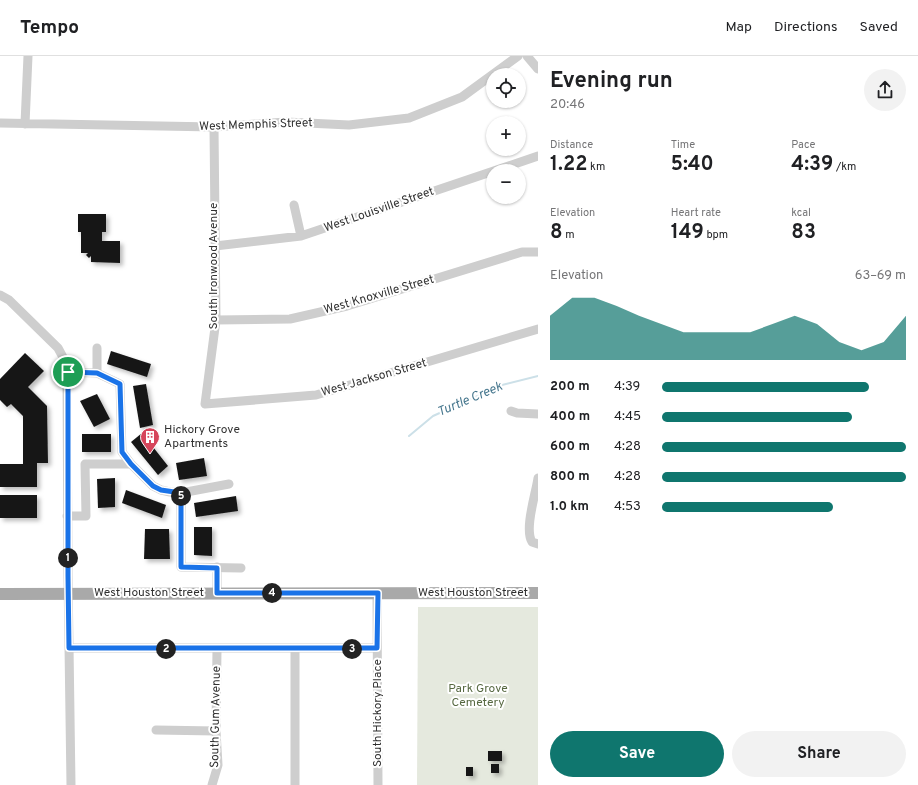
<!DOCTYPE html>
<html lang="en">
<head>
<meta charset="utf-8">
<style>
  :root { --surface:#fff; --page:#f2f2f2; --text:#202124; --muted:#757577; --line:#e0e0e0; --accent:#0f766e }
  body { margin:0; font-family:Overpass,sans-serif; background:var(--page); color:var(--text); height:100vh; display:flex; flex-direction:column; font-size:15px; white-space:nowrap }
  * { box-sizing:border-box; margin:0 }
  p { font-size:13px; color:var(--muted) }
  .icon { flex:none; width:22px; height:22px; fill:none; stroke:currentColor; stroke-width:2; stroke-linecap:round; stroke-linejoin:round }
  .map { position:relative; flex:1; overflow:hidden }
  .details { display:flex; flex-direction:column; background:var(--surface); width:380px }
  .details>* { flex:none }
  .controls { position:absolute; left:486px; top:12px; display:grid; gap:8px }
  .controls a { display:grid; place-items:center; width:40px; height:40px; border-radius:50%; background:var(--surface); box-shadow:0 1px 3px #0004; font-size:20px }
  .pin { position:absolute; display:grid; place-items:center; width:34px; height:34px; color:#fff; margin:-17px; border:2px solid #fff; border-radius:50%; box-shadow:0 1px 4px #0007 }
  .km { position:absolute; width:20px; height:20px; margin:-10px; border-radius:50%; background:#222; color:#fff; font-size:11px; line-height:20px; text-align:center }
  .round { display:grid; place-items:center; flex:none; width:42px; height:42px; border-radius:21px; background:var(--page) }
  .headline { display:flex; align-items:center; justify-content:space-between; height:68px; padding:0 12px }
  h1 { font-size:22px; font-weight:700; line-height:30px }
  .stats { display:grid; grid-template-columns:repeat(3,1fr); gap:6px; height:68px; padding:4px 12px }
  .stats div { display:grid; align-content:center }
  .stats b { font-size:20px; font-weight:700 }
  .stats small { font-size:11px; font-weight:400 }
  .stats p { font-size:11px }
  .chart { height:112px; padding:8px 12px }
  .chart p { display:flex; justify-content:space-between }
  .chart svg { width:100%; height:72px; margin-top:4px; fill:var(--accent); opacity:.7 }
  .button { display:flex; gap:8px; margin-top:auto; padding:8px 12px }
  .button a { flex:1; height:46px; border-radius:24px; background:var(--accent); color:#fff; font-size:16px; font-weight:700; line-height:46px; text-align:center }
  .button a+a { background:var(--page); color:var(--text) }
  ul { padding:0 12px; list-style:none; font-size:13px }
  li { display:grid; grid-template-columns:64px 48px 1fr; align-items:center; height:30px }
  li i { height:10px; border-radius:5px; background:var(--accent) }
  header { display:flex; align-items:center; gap:24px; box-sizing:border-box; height:56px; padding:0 20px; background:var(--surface); border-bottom:1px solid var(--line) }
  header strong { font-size:19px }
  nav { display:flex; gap:22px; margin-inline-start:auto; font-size:14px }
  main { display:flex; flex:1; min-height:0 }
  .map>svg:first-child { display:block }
  .green { fill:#e5e9de }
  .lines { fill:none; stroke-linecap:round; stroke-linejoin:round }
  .stream { stroke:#cce0e8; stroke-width:2 }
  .building { fill:#181818; filter:url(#shadow) }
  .minor { stroke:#cecece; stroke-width:9 }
  .major { stroke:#a9a9a9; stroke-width:12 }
  .route-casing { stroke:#fff; stroke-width:8 }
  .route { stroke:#1a73e8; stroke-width:5 }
  .labels { text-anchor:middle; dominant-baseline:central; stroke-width:4; stroke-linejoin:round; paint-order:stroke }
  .street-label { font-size:12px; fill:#313131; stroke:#fff }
  .poi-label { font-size:12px; fill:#313131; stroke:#fff; text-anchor:start }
  .park-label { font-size:12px; fill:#576942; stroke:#fff }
  .water-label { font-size:13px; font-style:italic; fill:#45768d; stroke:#fff }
</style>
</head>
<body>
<header>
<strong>Tempo</strong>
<nav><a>Map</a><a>Directions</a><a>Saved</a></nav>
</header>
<main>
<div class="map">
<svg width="538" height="729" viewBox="0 0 538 729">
  <defs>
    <filter id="shadow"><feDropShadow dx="3" dy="3" stdDeviation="2" flood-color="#0004"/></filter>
  </defs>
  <rect width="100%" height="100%" fill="#fff"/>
  <path class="green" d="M418,551H538V729H417Z"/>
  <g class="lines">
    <path class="stream" d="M409,380L433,360L502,329L538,320"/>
  </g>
  <path class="building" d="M78,158H106V176H102V185H120V207L91,206V200L89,202L86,199L88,197H81V176H78Z
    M111,295L151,308L147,321L107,308Z
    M25,297L44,315L28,331L47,350L48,407H37V431H0V408H23V360L11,348L7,351L0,344V323Z
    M146,328L153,369L140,372L133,330Z
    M97,338L110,363L94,371L80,345Z
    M142,377L168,410L158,419L131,386Z
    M82,378H111V396H82Z
    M204,402L207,420L179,424L176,407Z
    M115,422V451L98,452L97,423Z
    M126,434L166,449L162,462L122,447Z
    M0,439H37V462H0Z
    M236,440L238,455L196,461L194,447Z
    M194,471H212V500L194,499Z
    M145,473H169L170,503H144Z
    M488,695H502V705H488Z
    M491,708H499V717H491Z
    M466,711H473V720H466Z"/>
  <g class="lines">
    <path class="minor" d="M527,0L538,13
      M0,67L214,71L286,66L349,69L409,62L462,41L518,0
      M25,68L28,0
      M214,71L216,264L205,348L316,339L538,273
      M294,149L301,180
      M215,190L301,180L538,100
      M0,239L9,244L58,292L65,305L67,316L68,520L71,729
      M216,264L290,263L347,250L522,196H538
      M97,292V317
      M67,316L97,317L120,328L122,396L131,408L153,430L161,434L170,436L181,437
      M511,355L517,357L538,358
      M538,422C536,437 524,473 532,486L538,488
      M229,428L181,437V511L241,512
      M67,460H86L85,408H131
      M217,511V537
      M377,537L378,729
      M69,592H377
      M295,593V729
      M156,674L216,675
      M212,729L218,709L216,675L217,593"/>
    <path class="major" d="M0,538L538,537"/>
  </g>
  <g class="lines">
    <defs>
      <path id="route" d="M68,316L97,317L120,328L122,396L131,408L153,430L161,434L181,437V511L217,512V537H378L377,592H69L68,520Z"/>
    </defs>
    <use href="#route" class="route-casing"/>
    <use href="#route" class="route"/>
  </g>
  <defs>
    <symbol id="building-pin" viewBox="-11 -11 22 30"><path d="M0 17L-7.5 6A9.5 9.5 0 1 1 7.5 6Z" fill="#d6455b" stroke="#fff"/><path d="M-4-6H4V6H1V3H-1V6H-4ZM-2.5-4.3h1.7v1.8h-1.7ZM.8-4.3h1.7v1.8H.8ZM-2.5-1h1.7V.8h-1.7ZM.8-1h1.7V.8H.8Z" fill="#fff"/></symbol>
  </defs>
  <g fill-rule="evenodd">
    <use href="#building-pin" x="139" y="370" width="22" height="30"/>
  </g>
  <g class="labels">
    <g class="street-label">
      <text transform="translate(256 69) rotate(-2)">West Memphis Street</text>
      <text transform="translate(379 154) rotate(-19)">West Louisville Street</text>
      <text transform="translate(214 210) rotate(-90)">South Ironwood Avenue</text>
      <text transform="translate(379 239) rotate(-16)">West Knoxville Street</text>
      <text transform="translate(374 322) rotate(-16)">West Jackson Street</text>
      <text x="149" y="537">West Houston Street</text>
      <text x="473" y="537">West Houston Street</text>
      <text transform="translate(378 657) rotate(-90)">South Hickory Place</text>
      <text transform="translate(216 661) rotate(-89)">South Gum Avenue</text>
    </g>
    <g class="poi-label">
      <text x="164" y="374">Hickory Grove<tspan x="164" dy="14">Apartments</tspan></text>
    </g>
    <g class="park-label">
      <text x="478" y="633">Park Grove<tspan x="478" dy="14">Cemetery</tspan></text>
    </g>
    <g class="water-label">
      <text transform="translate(470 344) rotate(-23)">Turtle Creek</text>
    </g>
  </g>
</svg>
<div class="controls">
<a><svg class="icon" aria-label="locate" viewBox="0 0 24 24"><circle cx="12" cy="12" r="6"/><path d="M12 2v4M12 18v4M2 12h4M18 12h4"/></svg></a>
<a>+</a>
<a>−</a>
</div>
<div class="pin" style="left:68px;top:316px;background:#1e9e55"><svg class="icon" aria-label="arrive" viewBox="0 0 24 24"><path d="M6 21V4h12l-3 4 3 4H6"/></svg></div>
<b class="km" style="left:68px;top:502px">1</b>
<b class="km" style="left:166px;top:593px">2</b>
<b class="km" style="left:352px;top:593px">3</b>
<b class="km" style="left:272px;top:537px">4</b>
<b class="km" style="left:181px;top:440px">5</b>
</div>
<section class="details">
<div class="headline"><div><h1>Evening run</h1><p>20:46</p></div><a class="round"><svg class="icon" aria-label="share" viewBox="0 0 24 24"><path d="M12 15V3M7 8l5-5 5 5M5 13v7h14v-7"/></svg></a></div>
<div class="stats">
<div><p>Distance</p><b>1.22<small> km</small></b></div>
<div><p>Time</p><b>5:40</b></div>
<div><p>Pace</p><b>4:39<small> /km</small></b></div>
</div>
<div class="stats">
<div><p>Elevation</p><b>8<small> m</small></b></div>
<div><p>Heart rate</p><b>149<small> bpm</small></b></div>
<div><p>kcal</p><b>83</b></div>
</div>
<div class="chart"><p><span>Elevation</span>63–69 m</p>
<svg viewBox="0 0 160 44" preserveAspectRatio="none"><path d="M0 44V17L10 6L20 6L30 11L40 17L50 22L60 27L70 27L80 27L90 27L100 22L110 17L120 22L130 33L140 38L150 33L160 17V44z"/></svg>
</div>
<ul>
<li><b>200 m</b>4:39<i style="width:85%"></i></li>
<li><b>400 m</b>4:45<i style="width:78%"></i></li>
<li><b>600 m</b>4:28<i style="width:100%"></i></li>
<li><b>800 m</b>4:28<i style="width:100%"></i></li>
<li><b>1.0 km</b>4:53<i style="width:70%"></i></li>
</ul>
<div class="button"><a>Save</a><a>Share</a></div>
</section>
</main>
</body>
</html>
